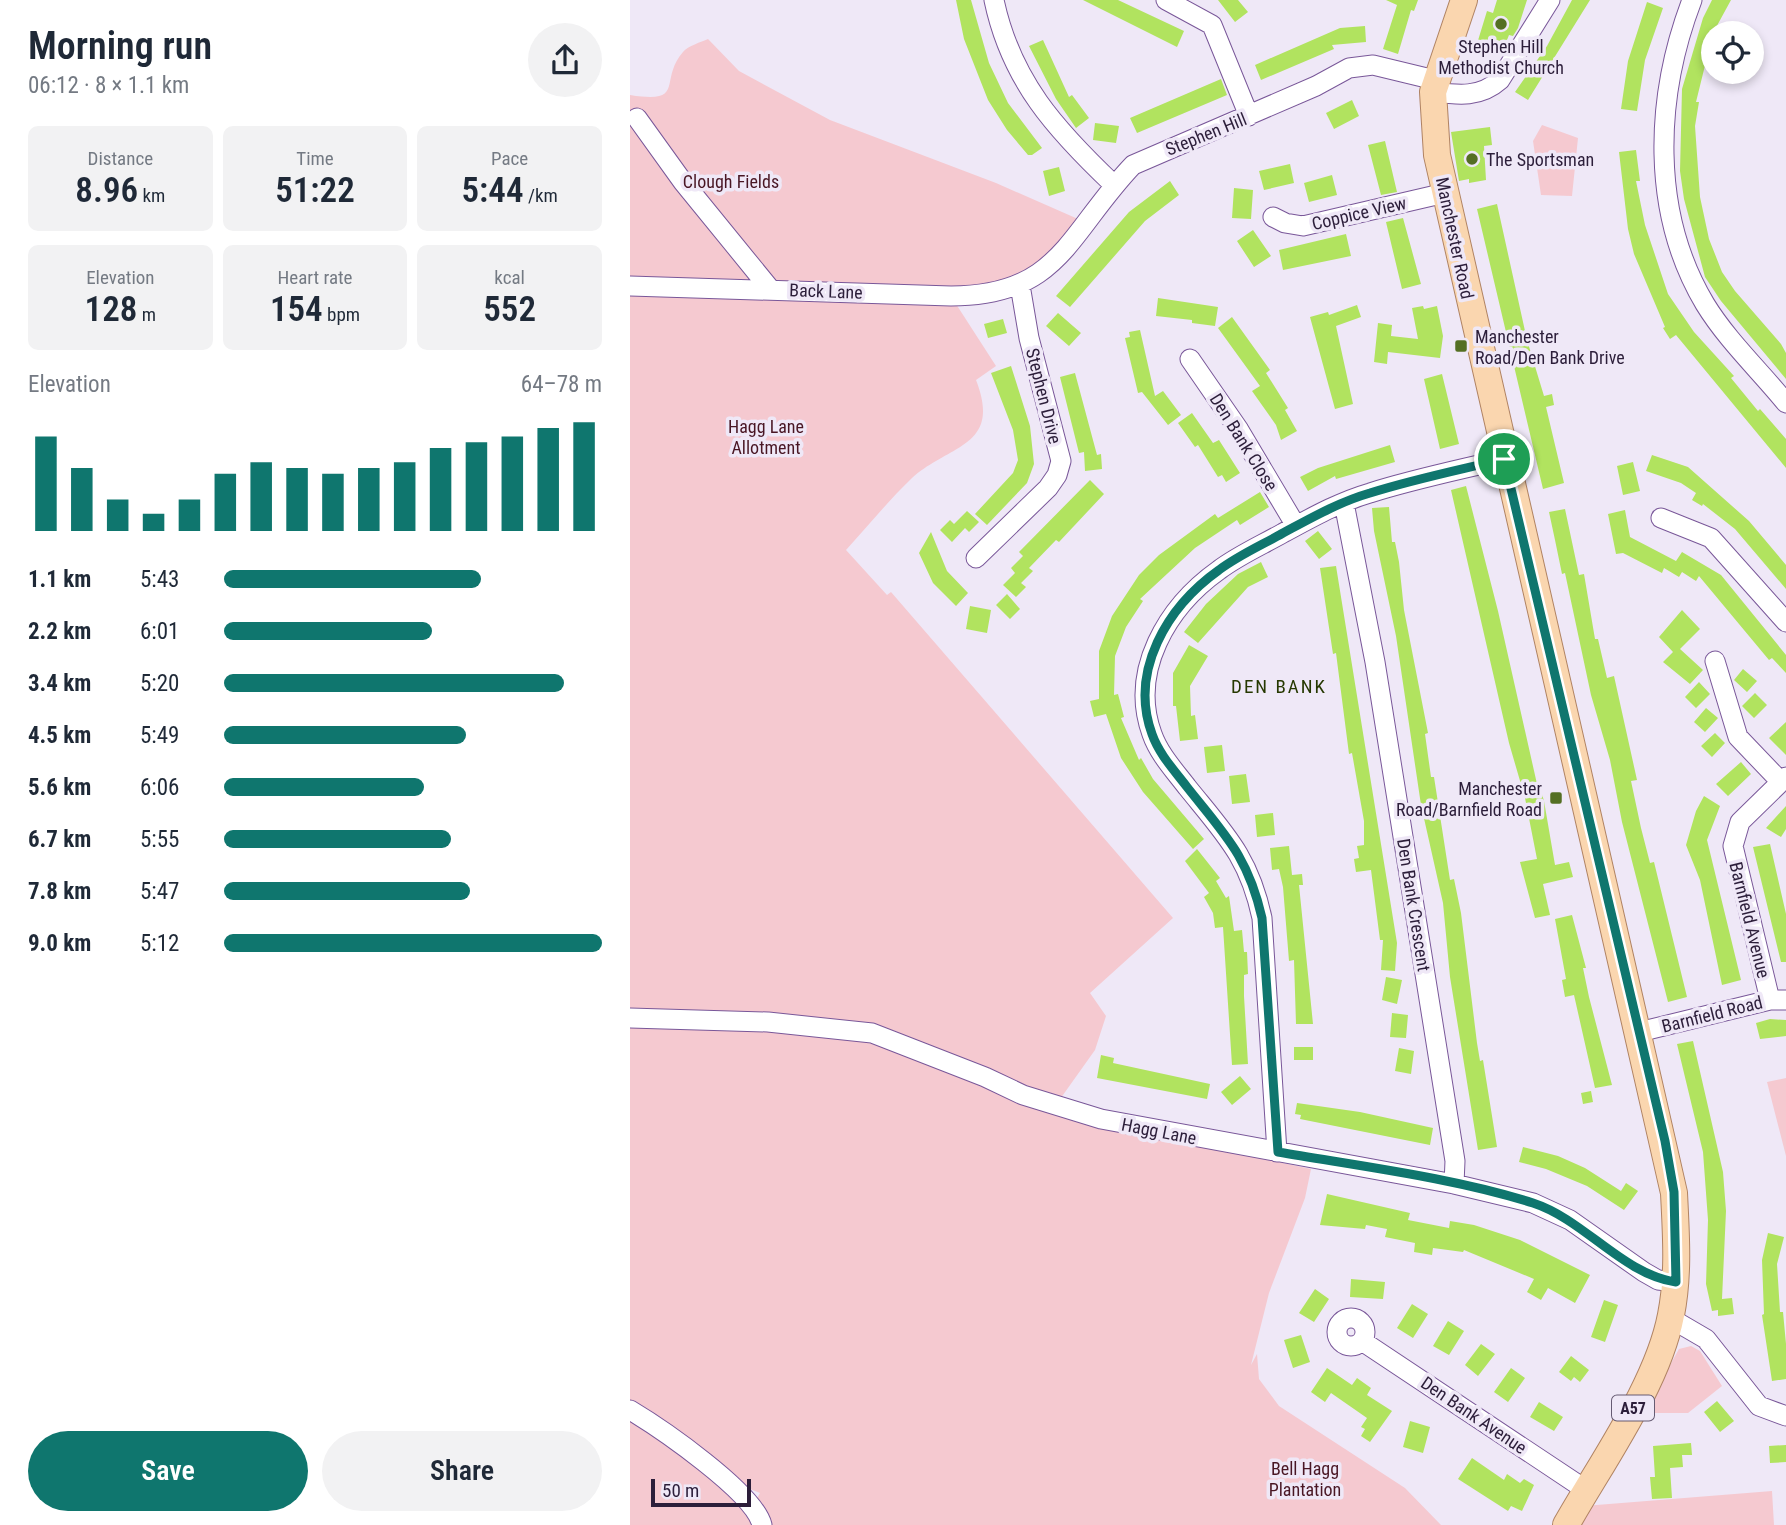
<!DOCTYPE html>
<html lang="en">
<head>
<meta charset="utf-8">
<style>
  :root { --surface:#fff; --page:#f2f2f3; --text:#1f2937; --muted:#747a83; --accent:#0f766e }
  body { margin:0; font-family:"Roboto Condensed",sans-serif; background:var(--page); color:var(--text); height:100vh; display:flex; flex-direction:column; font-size:26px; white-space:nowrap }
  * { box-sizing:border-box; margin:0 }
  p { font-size:23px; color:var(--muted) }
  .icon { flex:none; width:38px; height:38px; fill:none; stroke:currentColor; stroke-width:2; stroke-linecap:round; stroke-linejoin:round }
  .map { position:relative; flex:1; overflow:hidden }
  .sheet { display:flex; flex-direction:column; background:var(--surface); width:630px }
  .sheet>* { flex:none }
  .buttons { position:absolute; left:1071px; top:21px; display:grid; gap:14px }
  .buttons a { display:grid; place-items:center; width:63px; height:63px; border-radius:50%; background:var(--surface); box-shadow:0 4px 10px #0003; font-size:35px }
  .scale { position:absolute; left:21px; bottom:18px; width:100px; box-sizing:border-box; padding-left:7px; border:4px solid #2c1e3a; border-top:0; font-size:19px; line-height:24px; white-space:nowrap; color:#2c1e3a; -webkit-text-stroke:5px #efe8f7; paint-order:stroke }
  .pin { position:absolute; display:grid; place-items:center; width:60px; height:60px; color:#fff; margin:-30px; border:4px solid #fff; border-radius:50%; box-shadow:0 2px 7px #0007 }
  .round { display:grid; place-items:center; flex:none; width:74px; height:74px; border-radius:37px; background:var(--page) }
  .summary { display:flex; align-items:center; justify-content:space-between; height:119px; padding:0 28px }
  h1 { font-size:38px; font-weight:600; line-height:52px }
  .figures { display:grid; grid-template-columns:repeat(3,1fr); gap:10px; height:119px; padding:7px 28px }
  .figures div { display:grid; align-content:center; border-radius:10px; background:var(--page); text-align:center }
  .figures b { font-size:35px; font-weight:600 }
  .figures small { font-size:19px; font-weight:400 }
  .figures p { font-size:19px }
  .chart { height:196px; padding:14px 28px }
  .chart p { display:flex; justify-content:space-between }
  .chart svg { width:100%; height:126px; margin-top:7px; stroke:var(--accent); stroke-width:6 }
  .button { display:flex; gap:14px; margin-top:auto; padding:14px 28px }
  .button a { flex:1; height:80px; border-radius:42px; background:var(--accent); color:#fff; font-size:28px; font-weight:600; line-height:80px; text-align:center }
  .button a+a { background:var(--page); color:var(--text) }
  ul { padding:0 28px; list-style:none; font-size:23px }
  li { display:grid; grid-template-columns:112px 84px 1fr; align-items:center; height:52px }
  li i { height:18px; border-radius:9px; background:var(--accent) }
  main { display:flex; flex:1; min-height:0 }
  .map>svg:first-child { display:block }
  .green { fill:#f5c9d0 }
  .building { fill:#b1e35f }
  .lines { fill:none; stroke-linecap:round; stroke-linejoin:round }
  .minor-casing { stroke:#795799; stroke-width:21 }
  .major-casing { stroke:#b08363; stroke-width:28 }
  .minor { stroke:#fff; stroke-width:19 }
  .major { stroke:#fad6af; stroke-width:26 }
  .route-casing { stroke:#fff; stroke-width:14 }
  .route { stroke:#0f766e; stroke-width:9 }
  .poi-dot { fill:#546f23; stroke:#efe8f7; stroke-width:2.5 }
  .labels { text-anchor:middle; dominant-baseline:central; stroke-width:7; stroke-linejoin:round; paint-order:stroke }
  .shield { fill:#efe8f7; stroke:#665b73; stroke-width:2 }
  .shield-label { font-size:16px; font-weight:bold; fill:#2c1e3a }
  .poi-label { font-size:18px; fill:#2c1e3a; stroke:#efe8f7; text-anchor:start }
  .street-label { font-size:18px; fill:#2c1e3a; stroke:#efe8f7 }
  .park-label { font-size:18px; fill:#491624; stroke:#efe8f7 }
  .neighbourhood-label { font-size:19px; letter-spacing:2px; fill:#263801; stroke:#efe8f7 }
</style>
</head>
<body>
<main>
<section class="sheet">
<div class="summary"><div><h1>Morning run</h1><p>06:12 · 8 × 1.1 km</p></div><a class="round"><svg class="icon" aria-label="share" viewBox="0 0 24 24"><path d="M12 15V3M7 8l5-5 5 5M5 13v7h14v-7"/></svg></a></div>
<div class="figures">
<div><p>Distance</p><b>8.96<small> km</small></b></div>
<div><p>Time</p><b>51:22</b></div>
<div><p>Pace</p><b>5:44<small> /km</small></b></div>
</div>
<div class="figures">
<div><p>Elevation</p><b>128<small> m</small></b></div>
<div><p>Heart rate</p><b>154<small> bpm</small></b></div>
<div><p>kcal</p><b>552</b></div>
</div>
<div class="chart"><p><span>Elevation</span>64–78 m</p>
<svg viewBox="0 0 160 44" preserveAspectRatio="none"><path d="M5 44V11M15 44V22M25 44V33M35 44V38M45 44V33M55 44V24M65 44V20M75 44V22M85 44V24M95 44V22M105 44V20M115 44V15M125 44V13M135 44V11M145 44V8M155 44V6"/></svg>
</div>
<ul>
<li><b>1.1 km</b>5:43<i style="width:68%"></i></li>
<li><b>2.2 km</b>6:01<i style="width:55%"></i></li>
<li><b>3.4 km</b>5:20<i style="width:90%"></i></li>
<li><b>4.5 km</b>5:49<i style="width:64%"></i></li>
<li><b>5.6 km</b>6:06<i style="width:53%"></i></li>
<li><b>6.7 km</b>5:55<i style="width:60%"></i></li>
<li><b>7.8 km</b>5:47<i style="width:65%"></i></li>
<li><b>9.0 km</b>5:12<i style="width:100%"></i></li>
</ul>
<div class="button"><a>Save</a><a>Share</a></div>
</section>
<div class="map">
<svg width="1156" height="1525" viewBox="0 0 1156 1525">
  <rect width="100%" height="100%" fill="#efe8f7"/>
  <path class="green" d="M78,39L109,71L200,120L366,183L448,219C406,268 405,274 341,288L0,278V95C57,104 28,81 53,52C58,46 71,42 78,39Z
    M912,125L948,138L942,196L911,195L903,141Z
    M0,294L326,304L366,366L346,380C372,447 320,444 282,478C259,500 238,526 216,550L257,595L261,592L543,918L460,993L476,1016L465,1050L428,1102L242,1028L0,1012Z
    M0,1026L143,1031L240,1042L353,1083L418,1113L681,1169L675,1198L639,1293L621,1365L627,1354L629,1379L649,1406L775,1488L811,1525H141L137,1513L126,1500L130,1493L120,1489L0,1407Z
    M1156,1078V1156L1137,1082Z
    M1061,1346L1070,1351L1092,1386L1058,1413H1013L1049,1349Z
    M0,1416L93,1484L126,1525H0Z
    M1142,1491L1144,1525H946L954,1506Z"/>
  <path class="building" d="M326,0H341L359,63L378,103L412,148L402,155H398L377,130L358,100L334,39Z
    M453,0H488L554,31L547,47Z
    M588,0H608L618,12L605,22Z
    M756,0H788L784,11L781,10L768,54L753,49L767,5Z
    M867,0H897L888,28L883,36L879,35L871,55L846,47L857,11L863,13Z
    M942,0H960L898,100L885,92L917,46Z
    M1082,0H1101L1083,33L1066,102H1069L1065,126L1070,197L1079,239L1092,272L1105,291L1151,344L1156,353V379L1091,301L1075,277L1054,199L1050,171L1052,89L1073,18Z
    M1017,2L1033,8L1015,60L1007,111L991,109L998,61Z
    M735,26L736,42L702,45L704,49L631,80L625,65L710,28Z
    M413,40L439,97L442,95L459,118L446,128L426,99L399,46Z
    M591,79L597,95L507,133L500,118Z
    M722,100L729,116L704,129L696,113Z
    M465,123L489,126L486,143L463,140Z
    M860,127L862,145L854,146L856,180L839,183V179L829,181L821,132Z
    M755,141L767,192L751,195L738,145Z
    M1006,150L1010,181H1006L1015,225L1038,294L1064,332L1104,376L1101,378L1128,411L1130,409L1156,439V468L1046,335L1040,339L1033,328L1035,327L1004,254L998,229L989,152Z
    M660,164L664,183L634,190L629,171Z
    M429,167L435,191L419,196L413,171Z
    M702,175L707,195L679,202L674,183Z
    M540,181L549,195L515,221L440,307L426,296L499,212Z
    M604,188L623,190L621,219L602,218Z
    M867,204L897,340L914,396L922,394L924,405L916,407L934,483L913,489L847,209Z
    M773,218L791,284L772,289L756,222Z
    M623,230L641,256L624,267L607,241Z
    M716,234L721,256L653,270L649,250Z
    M528,298L588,307L585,326L562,323V320L526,316Z
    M727,305L731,317L706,326L723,404L705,409L680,317L698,312L699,315Z
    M793,306L794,309L807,306L813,336L810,358L758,352L757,364L744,362L748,323L762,325L761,336L788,339L782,308Z
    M428,313L451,333L439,346L416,326Z
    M602,317L640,370L636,373L658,408L655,410L667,431L651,440L646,425L622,391L630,386L588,328Z
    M373,319L377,333L358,338L354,324Z
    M510,330L525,396L533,391L551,415L538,425L512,392L508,393L495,338L500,337L499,332Z
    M381,366L400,426L404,464L397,483L357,525L345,514L383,473L388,460L383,430L361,373Z
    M445,373L467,455L471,454L472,469L455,471L454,452L449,453L430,377Z
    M812,374L829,444L810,449L794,379Z
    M562,413L583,443L589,440L610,473L596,482L592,475L588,477L568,445L565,447L548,423Z
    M760,445L765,462L706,479L705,476L678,491L670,477L688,468Z
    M1022,455L1058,467L1119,521L1156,565V589L1105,529L1073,504L1072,506L1062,500L1066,493L1051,483L1016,471Z
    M1003,462L1010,491L993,495L987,466Z
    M460,480L474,494L429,542L426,540L399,568L403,571L391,583L396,587L386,597L373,585L385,573L381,568L393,556L389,552Z
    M836,486L868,611L907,784H909L914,801L925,865L939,862L943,877L913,884L920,915L905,918L890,862L907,859L895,798L879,743L821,490Z
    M630,492L639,507L610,525L607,520L565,548L510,599L513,601L496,627L485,656L484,695L488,694L494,717L491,718L509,760L511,758L523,779L574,839L563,849L513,792L491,758L476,714L464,717L460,701L469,699V651L482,616L509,575L529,555L585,514L588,518Z
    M759,507L762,542H765L769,562L774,610L798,733L795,734L801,777H804L820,880L824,879L831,913L847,1043L850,1061L853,1060L867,1147L848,1150L820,977L813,903L791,805L766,636L744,531L742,508Z
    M935,509L949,575L954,574L965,639H968L977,678L984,676L1007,780L1001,781L1011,828L1020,863L1024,862L1057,997L1038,1002L992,822L980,760L961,695L935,573L932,574L925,540L919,512Z
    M995,510L1000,537L1046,561L1052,552L1091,575L1156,655V673L1142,658L1139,660L1069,576L1066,581L1052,572L1049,577L1034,568L1032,573L993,553L986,554L978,514Z
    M337,511L349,522L339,532L335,528L322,542L310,530L320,520L324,524Z
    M688,531L702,549L689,559L675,541Z
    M301,532L317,571L338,593L326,606L303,583L289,553Z
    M631,562L638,577L618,587L568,643L554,632L576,604L608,574Z
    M706,566L767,943L765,971L751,970L753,940H750L741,870L726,872L724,859L729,858L727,846L734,845V821L722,753L719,754L706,653L703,654L690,568Z
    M377,594L390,609L380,619L366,605Z
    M340,606L361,610L357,633L336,629Z
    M1052,610L1070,629L1050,649L1073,670L1060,684L1033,662L1043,652L1029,637Z
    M559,645L578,656L560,686L561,716L565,715L568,739L550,741L546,706H543V673Z
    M1113,669L1127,681L1117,692L1104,680Z
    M1069,682L1080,694L1066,708L1055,697Z
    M1125,693L1137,705L1124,718L1112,706Z
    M1076,708L1088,718L1075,732L1064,722Z
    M1156,722V755L1139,738Z
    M1085,733L1095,743L1082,757L1071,746Z
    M592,745L595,771L577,773L574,747Z
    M1111,762L1121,774L1098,796L1086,784Z
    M616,774L620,802L602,804L599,776Z
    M1074,796L1090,806L1077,840L1111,980L1092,985L1070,880L1056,845L1066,811Z
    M1156,806V829L1151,837L1136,828Z
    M643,813L645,835L627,837L625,815Z
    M1140,844L1156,914V962H1151L1123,847Z
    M659,846L662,875L672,874L673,885H669L683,1024H666L664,960L659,961L653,887L649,869L642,870L640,848Z
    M567,849L590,878L586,881L596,898L599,896L604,931L612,930L614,952H617L618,974L614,975V996L618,1064L602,1065L593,927L585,928L583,913L574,897L579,893L555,861Z
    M942,915L956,968H953L959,997L982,1085L965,1088L944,995L935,997L932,980L936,979L925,919Z
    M756,977L772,980L767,1004L752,1000Z
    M762,1013L778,1015L776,1038L760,1037Z
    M1140,1019L1156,1020V1036L1130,1039L1126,1023Z
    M1063,1041L1093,1172L1096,1211L1092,1299L1102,1298L1104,1314L1088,1316V1310L1082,1311L1076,1284L1078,1220L1073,1152L1047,1044Z
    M664,1047H683V1060H664Z
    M769,1048L784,1051L781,1074L765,1071Z
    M471,1055L484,1058L483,1063L580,1084L577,1099L467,1078Z
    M610,1076L621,1089L602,1105L591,1092Z
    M961,1091L963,1102L953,1104L951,1093Z
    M667,1103L730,1112L803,1128L800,1145L670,1119L671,1115L665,1114Z
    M893,1147L928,1156L955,1168L991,1191L996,1183L1008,1191L994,1210L957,1186L916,1169L889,1162Z
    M697,1194L780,1213L778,1220L819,1228L820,1221L844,1225L890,1240L960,1275L945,1303L918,1288L911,1300L897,1292L904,1279L834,1250L833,1252L803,1248L802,1255L784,1252L785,1243L755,1237L757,1229L736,1225L735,1229L690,1225Z
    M1138,1233L1154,1237L1147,1264L1150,1312H1153L1156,1344V1379L1142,1381L1132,1315L1134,1314L1132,1260Z
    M721,1279L755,1282L753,1299L720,1297Z
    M685,1289L699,1299L684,1322L669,1313Z
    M974,1300L988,1305L975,1342L961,1337Z
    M782,1304L798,1314L783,1338L767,1328Z
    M818,1321L834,1331L819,1355L803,1346Z
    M671,1335L680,1362L663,1368L654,1340Z
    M851,1344L865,1354L848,1376L835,1365Z
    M941,1356L959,1370L950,1382L944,1377L941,1381L929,1372Z
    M697,1368L722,1385L727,1378L741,1388L737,1395L762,1411L740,1442L731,1436L735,1429L731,1427L737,1418L701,1393L695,1402L681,1392Z
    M881,1368L895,1378L878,1402L864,1392Z
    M1087,1401L1104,1421L1090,1432L1074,1412Z
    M909,1402L933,1417L924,1431L900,1417Z
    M780,1421L800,1427L793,1453L773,1447Z
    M1061,1443L1062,1455H1052L1053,1467L1040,1468L1042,1498L1022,1499L1020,1477H1025L1023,1446Z
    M1156,1445V1462L1140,1463L1139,1446Z
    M842,1458L874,1480L877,1474L890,1483L894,1479L904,1485L892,1511L881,1506L878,1511L828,1479Z"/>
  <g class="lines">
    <defs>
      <path id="minor" d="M364,0C381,81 426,130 484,185
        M536,0L582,25L619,116
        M1062,0C1025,97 1020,212 1075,304C1097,340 1130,371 1156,403
        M803,92C828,95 850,98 870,80L920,0
        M7,118L53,182L141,290
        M643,217L655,223L673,226L815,193
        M0,286L321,296C430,296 438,233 503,165L686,86L719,68L743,65L805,80
        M560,359L609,430L666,526
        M714,503L745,662L825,1161L824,1184
        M1031,518L1081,538L1156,622
        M346,558L418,488L427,475L431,461L399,338L390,285
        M1085,661L1108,737L1151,782
        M1140,1000L1103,846L1110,822L1156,777
        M0,1018L138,1022L242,1033L355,1077L393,1095L471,1119L824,1184L903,1203L940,1220L1014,1272L1028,1280L1046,1282
        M1009,1032L1140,1000H1156
        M647,1152L632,918C619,857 595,834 557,787C544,770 529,754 522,734C499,671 537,607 589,570C609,555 632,545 653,533C681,518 709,502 740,493C784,479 829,470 874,459
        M1040,1318L1076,1339L1129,1406L1156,1416
        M707 1332a14 14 0 1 1 28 0a14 14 0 1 1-28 0Z
        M732,1341L956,1490
        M0,1410C30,1428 124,1492 132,1525"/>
      <path id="major" d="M834,0L803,92L807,155L1044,1193C1046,1234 1049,1274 1041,1315C1028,1384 971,1463 936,1525"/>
    </defs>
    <use href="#minor" class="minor-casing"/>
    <use href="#major" class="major-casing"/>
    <use href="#minor" class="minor"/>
    <use href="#major" class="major"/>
  </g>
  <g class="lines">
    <defs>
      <path id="route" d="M874,459L1035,1141L1044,1192L1046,1282C992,1274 955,1220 903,1203C825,1178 729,1166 648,1152L632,918C618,856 595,835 557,787C544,770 529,754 522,734C499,671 537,607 589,570C609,555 632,545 653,533C681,518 709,502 740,493C784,479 829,470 874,459Z"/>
    </defs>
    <use href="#route" class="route-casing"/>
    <use href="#route" class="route"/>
  </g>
  <g class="poi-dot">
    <circle cx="871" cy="24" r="7"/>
    <circle cx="842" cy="159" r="7"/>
    <rect x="824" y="339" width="14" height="14" rx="3.5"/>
    <rect x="919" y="791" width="14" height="14" rx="3.5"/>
  </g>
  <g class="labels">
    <rect class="shield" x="982" y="1395.5" width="42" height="25" rx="5"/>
    <g class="shield-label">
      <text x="1003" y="1408">A57</text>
    </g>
    <g class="poi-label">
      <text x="871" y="46" text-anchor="middle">Stephen Hill<tspan x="871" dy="21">Methodist Church</tspan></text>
      <text x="856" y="159">The Sportsman</text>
      <text x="845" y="336">Manchester<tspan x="845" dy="21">Road/Den Bank Drive</tspan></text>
      <text x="912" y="788" text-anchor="end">Manchester<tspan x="912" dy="21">Road/Barnfield Road</tspan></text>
    </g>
    <g class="street-label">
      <text transform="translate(576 134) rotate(-22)">Stephen Hill</text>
      <text transform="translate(729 213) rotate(-13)">Coppice View</text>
      <text transform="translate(825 238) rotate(78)">Manchester Road</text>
      <text transform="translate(196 291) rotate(2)">Back Lane</text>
      <text transform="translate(414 396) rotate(76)">Stephen Drive</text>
      <text transform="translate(614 442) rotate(58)">Den Bank Close</text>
      <text transform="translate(784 905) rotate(81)">Den Bank Crescent</text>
      <text transform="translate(1120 920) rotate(76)">Barnfield Avenue</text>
      <text transform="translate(1082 1014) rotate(-14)">Barnfield Road</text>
      <text transform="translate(529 1131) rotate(11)">Hagg Lane</text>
      <text transform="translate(844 1415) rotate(34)">Den Bank Avenue</text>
    </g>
    <g class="park-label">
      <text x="101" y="181">Clough Fields</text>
      <text x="136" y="426">Hagg Lane<tspan x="136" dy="21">Allotment</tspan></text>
      <text x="675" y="1468">Bell Hagg<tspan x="675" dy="21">Plantation</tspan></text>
    </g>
    <g class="neighbourhood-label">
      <text x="649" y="686">DEN BANK</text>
    </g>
  </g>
</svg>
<div class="buttons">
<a><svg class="icon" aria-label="locate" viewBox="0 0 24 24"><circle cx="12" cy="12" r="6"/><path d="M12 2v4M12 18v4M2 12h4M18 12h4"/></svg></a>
</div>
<div class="scale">50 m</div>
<div class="pin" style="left:874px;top:459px;background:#1e9e55"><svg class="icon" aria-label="arrive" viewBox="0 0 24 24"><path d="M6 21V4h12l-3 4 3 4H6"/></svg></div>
</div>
</main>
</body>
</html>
